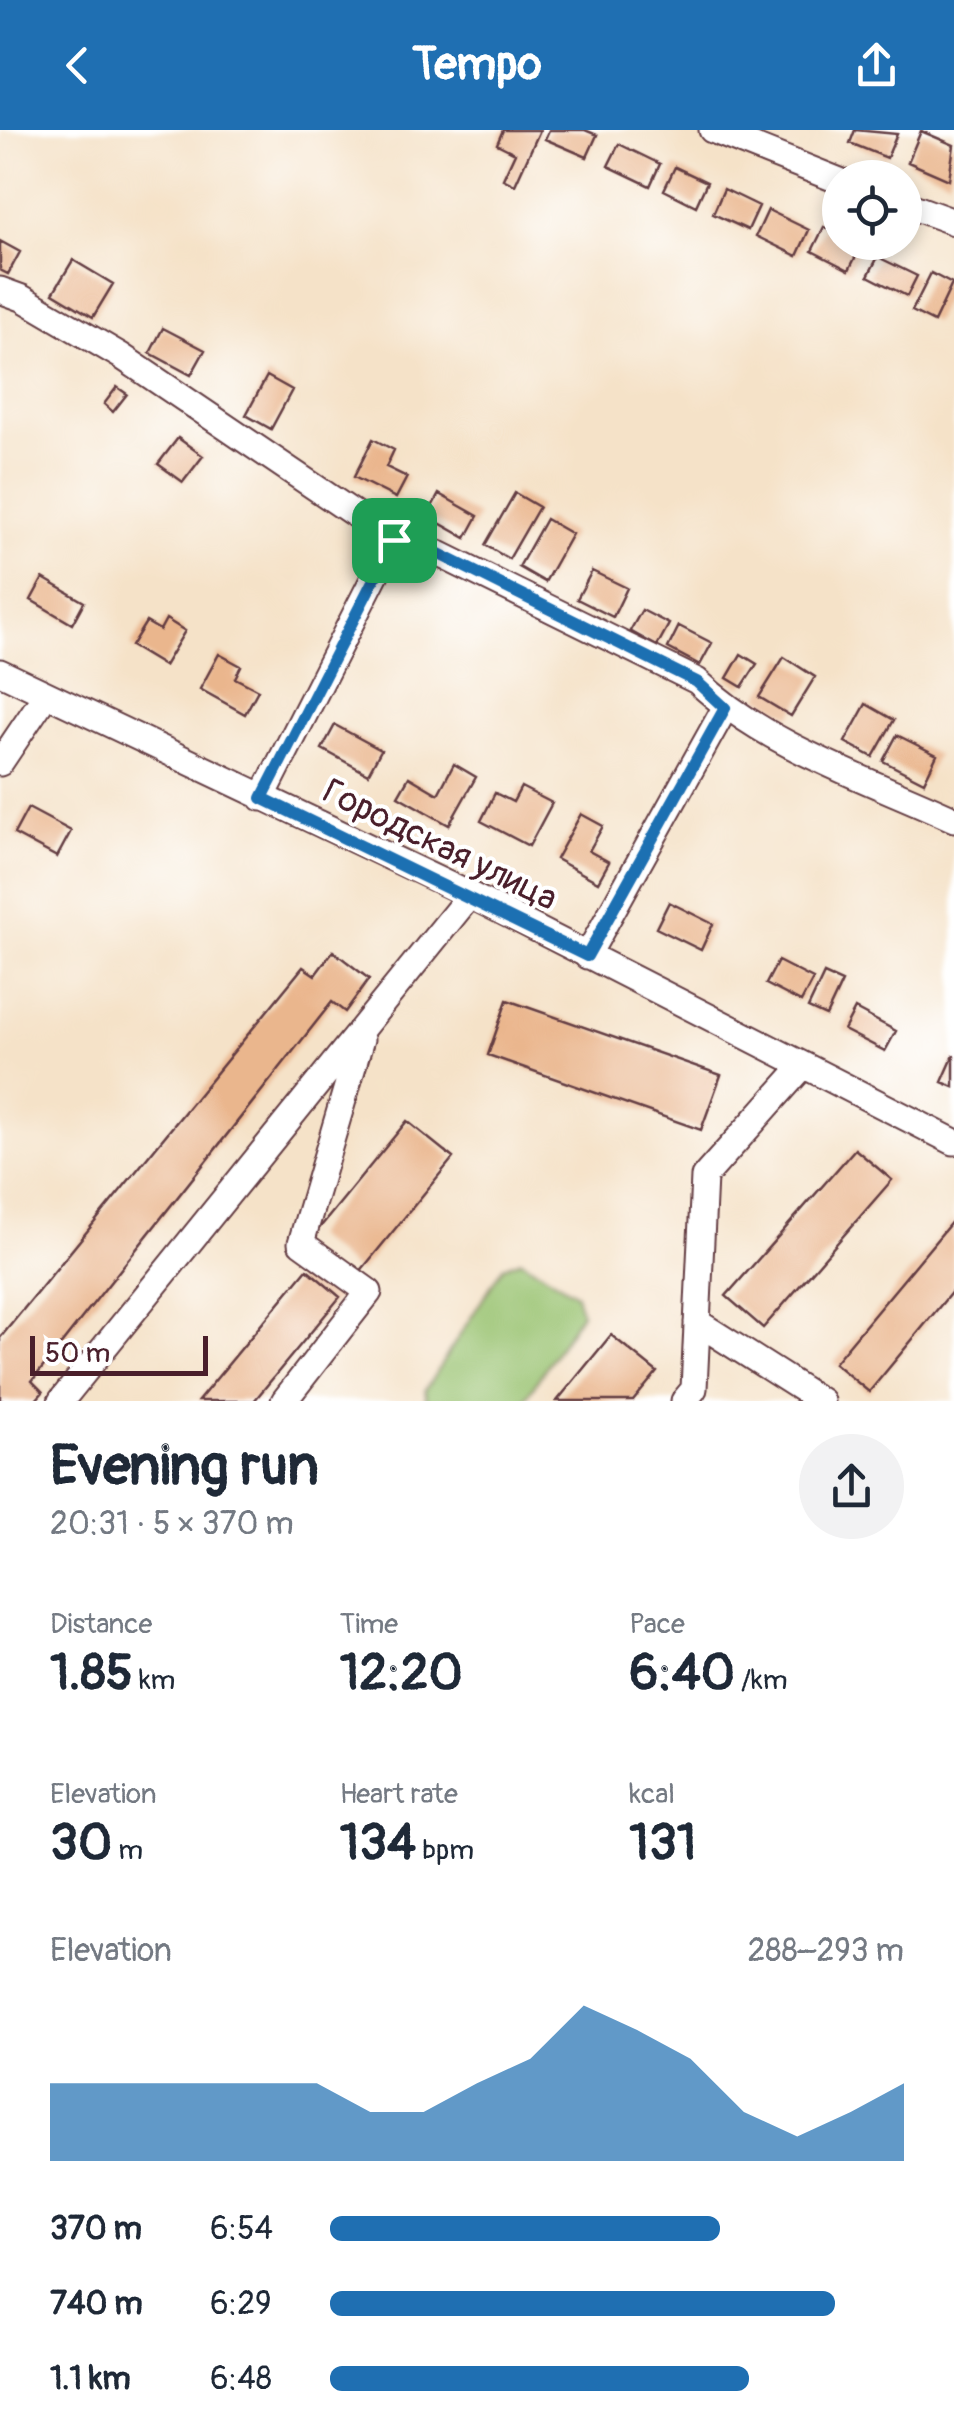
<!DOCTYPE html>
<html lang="en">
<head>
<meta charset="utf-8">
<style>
  :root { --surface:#fff; --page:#f2f2f3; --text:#1f2937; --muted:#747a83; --accent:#1f6fb2 }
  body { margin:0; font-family:Pangolin,sans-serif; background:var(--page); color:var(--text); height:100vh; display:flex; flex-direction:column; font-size:38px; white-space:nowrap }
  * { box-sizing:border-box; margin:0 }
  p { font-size:32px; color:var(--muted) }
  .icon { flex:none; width:55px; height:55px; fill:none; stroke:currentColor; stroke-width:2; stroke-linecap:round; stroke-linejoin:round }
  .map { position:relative; height:1271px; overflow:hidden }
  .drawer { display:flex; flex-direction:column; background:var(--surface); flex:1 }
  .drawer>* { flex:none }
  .controls { position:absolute; left:822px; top:30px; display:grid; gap:20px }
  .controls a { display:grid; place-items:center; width:100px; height:100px; border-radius:50%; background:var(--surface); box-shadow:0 5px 15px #0003; font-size:50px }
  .scale { position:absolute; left:30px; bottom:25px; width:178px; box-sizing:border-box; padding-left:10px; border:5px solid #4a1f2b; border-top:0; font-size:28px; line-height:35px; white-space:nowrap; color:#4a1f2b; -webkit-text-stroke:8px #fff; paint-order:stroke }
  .pin { position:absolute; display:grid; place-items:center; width:85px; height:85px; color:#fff; margin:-42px; border-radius:20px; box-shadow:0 5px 15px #0006 }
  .round { display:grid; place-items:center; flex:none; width:105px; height:105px; border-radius:52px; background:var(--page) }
  .summary { display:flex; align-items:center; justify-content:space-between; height:170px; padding:0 50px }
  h1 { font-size:55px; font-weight:700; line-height:75px }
  .metrics { display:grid; grid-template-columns:repeat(3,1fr); gap:15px; height:170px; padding:10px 50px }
  .metrics div { display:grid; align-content:center }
  .metrics b { font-size:50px; font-weight:700 }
  .metrics small { font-size:28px; font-weight:400 }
  .metrics p { font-size:28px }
  .chart { height:280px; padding:20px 50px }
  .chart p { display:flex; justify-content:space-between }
  .chart svg { width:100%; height:180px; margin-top:10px; fill:var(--accent); opacity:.7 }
  ul { padding:0 50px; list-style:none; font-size:32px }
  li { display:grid; grid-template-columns:160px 120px 1fr; align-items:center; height:75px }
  li i { height:25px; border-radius:12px; background:var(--accent) }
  header { display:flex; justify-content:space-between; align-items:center; height:130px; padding:0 50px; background:var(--accent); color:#fff; font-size:45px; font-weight:700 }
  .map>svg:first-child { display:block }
  .green { fill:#99c26f; stroke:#72704d; stroke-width:2.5 }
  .building { fill:#eab68d }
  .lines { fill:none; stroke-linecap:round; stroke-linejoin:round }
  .minor-casing { stroke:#643c43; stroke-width:29 }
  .minor { stroke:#fff; stroke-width:25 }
  .route-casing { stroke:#fff; stroke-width:20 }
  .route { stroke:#1f6fb2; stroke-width:12 }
  .labels { text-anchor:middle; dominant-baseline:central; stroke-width:8; stroke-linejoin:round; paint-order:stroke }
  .street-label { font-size:35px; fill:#4a1f2b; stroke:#fff }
</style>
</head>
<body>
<header><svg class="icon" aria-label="back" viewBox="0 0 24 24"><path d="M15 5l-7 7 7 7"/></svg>Tempo<svg class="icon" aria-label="share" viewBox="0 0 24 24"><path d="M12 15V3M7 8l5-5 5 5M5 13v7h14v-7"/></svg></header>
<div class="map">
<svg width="954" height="1271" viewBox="0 0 954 1271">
  <rect width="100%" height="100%" fill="#fff"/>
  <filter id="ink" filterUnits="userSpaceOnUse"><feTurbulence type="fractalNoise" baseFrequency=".01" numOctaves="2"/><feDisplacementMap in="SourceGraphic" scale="20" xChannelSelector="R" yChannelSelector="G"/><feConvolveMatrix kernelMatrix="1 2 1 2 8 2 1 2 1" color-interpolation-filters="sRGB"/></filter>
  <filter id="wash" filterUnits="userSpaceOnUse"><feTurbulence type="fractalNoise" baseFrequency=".0048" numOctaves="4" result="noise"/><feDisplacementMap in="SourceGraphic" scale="40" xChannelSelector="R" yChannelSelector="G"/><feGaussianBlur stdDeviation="2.25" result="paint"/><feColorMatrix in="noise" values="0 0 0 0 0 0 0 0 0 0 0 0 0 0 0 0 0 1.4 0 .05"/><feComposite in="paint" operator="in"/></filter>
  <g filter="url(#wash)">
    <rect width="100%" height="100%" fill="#f5e2c8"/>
    <path class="green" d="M521,1130L576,1164L581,1183L524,1271H426L425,1260L503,1137Z"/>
    <g id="blocks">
      <path class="building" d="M503,0H540L515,55L503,49L515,23L497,14Z
        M549,0H585L597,5L587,27L545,9Z
        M855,0L897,4L887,28L850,13Z
        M921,1L954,15L949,50L908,32Z
        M619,14L660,34L650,56L608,36Z
        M675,37L707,52L696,76L664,60Z
        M724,59L759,76L748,100L713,84Z
        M768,80L809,100L797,126L756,106Z
        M824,97L840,105V112L861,116L849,140L812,121Z
        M0,111L20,122L8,144L0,140Z
        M878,127L917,146L907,166L868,146Z
        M73,130L113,154L93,187L53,163Z
        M931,143L952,154L934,192L912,181Z
        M163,198L205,220L191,245L150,223Z
        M267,246L292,260L271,299L246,285Z
        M117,257L127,264L113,282L104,274Z
        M178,308L203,326L183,352L158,334Z
        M373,309L394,320L386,337L407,347L396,368L354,347Z
        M515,363L539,377L509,429L485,415Z
        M439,364L478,386L466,408L427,386Z
        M546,389L572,404L545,452L519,437Z
        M592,441L627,458L613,487L577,469Z
        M43,448L84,472L72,494L31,470Z
        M642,480L669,494L657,516L630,501Z
        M166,489L185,501L164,536L131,516L146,492L160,500Z
        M679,496L712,513L700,535L668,518Z
        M219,524L241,536L235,548L258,560L245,584L200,559Z
        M741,524L757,534L742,557L727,548Z
        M784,527L815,547L791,586L759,567Z
        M866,574L894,590L873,627L845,612Z
        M335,595L381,620L368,644L322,619Z
        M897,605L937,625L924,652L883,631Z
        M454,634L476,647L449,695L398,666L409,647L438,664Z
        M521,657L552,673L529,716L481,691L495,663L513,672Z
        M28,678L71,701L57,727L14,704Z
        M581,684L603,696L589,721L609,732L598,752L556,729Z
        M669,772L713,794L701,820L656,798Z
        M333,821L369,849L345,882L332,872L32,1251L43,1262L35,1271H0V1208L303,837L315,845Z
        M778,831L813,849L801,872L766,854Z
        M824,844L842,852L826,886L808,878Z
        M507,870L721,945L701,1000L488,925Z
        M855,879L896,901L885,921L844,900Z
        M954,925V957L942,952Z
        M407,991L453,1028L359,1143L313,1106Z
        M855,1019L892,1050L763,1198L726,1166Z
        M954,1089V1159L869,1262L834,1233Z
        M307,1139L340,1167L254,1271H198Z
        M611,1205L657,1242L633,1271H557Z"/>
    </g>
  </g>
  <g filter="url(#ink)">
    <use href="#blocks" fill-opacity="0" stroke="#643c43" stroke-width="2.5"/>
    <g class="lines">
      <defs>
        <path id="minor" d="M712,0L840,51
          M905,74L954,92
          M0,160L22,168L121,226L393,410L439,424L697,551C767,617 868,649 954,689
          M0,542L470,765L954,1012
          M0,633L45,566
          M262,668L393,410
          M587,826L725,578
          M697,1192L821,1271
          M61,1271L470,765
          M284,1271L369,1162L301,1113L361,909
          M684,1271L694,1259L704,1047L803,936"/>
      </defs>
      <use href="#minor" class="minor-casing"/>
      <use href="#minor" class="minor"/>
    </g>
  </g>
  <g class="lines" filter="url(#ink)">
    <defs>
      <path id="route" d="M394,410L439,424L697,552L725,578L587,826L262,668Z"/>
    </defs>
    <use href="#route" class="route-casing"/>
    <use href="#route" class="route"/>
  </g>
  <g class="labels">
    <g class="street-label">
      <text transform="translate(440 715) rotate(26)">Городская улица</text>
    </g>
  </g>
</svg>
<div class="controls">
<a><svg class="icon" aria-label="locate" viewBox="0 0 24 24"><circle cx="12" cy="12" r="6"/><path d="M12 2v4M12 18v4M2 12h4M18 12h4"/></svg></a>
</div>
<div class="scale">50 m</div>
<div class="pin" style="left:394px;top:410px;background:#1e9e55"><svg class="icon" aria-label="arrive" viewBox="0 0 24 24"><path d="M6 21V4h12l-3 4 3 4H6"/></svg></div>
</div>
<section class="drawer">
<div class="summary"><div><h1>Evening run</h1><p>20:31 · 5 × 370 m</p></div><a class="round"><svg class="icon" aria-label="share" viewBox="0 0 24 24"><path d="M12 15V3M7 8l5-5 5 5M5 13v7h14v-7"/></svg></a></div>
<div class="metrics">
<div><p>Distance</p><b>1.85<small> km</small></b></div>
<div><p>Time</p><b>12:20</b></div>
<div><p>Pace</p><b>6:40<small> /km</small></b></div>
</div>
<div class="metrics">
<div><p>Elevation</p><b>30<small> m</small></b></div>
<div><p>Heart rate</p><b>134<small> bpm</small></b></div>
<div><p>kcal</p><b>131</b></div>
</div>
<div class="chart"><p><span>Elevation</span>288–293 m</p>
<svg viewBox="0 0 160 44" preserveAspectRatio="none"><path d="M0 44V25L10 25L20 25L30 25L40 25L50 25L60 32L70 32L80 25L90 19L100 6L110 12L120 19L130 32L140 38L150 32L160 25V44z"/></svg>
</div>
<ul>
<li><b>370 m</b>6:54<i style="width:68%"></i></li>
<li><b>740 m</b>6:29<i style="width:88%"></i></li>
<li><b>1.1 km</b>6:48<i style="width:73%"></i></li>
</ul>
</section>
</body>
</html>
